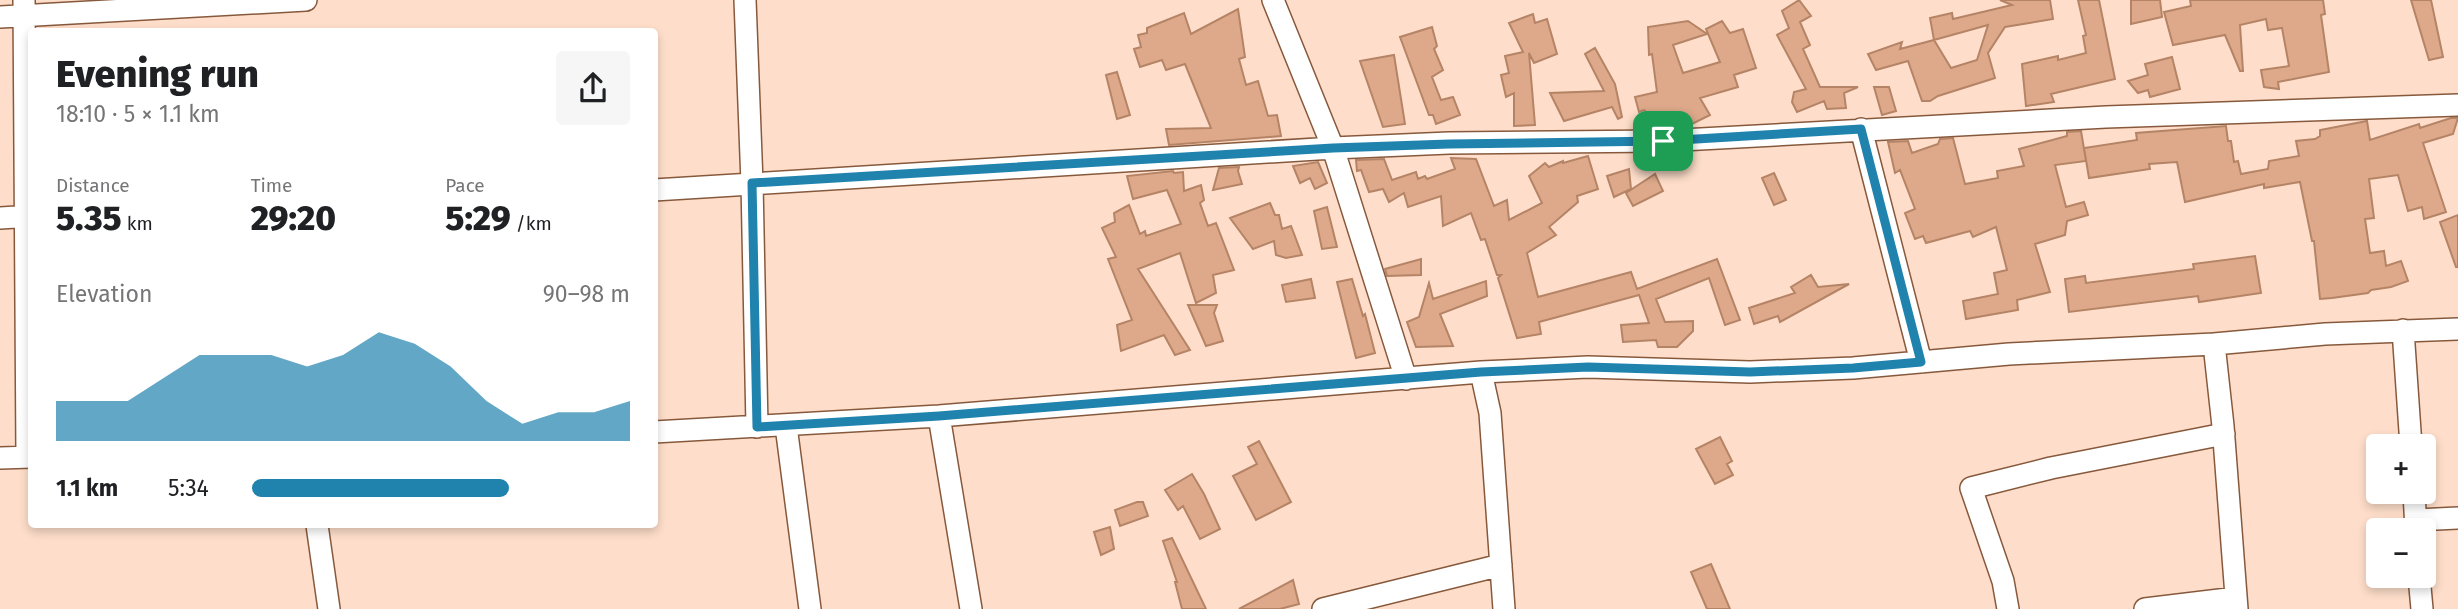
<!DOCTYPE html>
<html lang="en">
<head>
<meta charset="utf-8">
<style>
  :root { --surface:#fff; --page:#f6f6f6; --text:#202124; --muted:#757577; --accent:#2083ae }
  body { margin:0; font-family:"Fira Sans",sans-serif; background:var(--page); color:var(--text); height:100vh; display:flex; flex-direction:column; font-size:26px; white-space:nowrap }
  * { box-sizing:border-box; margin:0 }
  p { font-size:23px; color:var(--muted) }
  .icon { flex:none; width:38px; height:38px; fill:none; stroke:currentColor; stroke-width:2; stroke-linecap:round; stroke-linejoin:round }
  .map { position:relative; flex:1; overflow:hidden }
  .side { position:absolute; left:28px; top:28px; width:630px; height:500px; display:flex; flex-direction:column; background:var(--surface); border-radius:7px; box-shadow:0 4px 10px #0003 }
  .side>* { flex:none }
  .controls { position:absolute; left:2366px; top:434px; display:grid; gap:14px }
  .controls a { display:grid; place-items:center; width:70px; height:70px; border-radius:7px; background:var(--surface); box-shadow:0 4px 10px #0003; font-size:35px }
  .pin { position:absolute; display:grid; place-items:center; width:60px; height:60px; color:#fff; margin:-30px; border-radius:14px; box-shadow:0 4px 10px #0006 }
  .round { display:grid; place-items:center; flex:none; width:74px; height:74px; border-radius:7px; background:var(--page) }
  .head { display:flex; align-items:center; justify-content:space-between; height:119px; padding:0 28px }
  h1 { font-size:38px; font-weight:800; line-height:52px }
  .stats { display:grid; grid-template-columns:repeat(3,1fr); gap:10px; height:119px; padding:7px 28px }
  .stats div { display:grid; align-content:center }
  .stats b { font-size:35px; font-weight:800 }
  .stats small { font-size:19px; font-weight:400 }
  .stats p { font-size:19px }
  .chart { height:196px; padding:14px 28px }
  .chart p { display:flex; justify-content:space-between }
  .chart svg { width:100%; height:126px; margin-top:7px; fill:var(--accent); opacity:.7 }
  ul { padding:0 28px; list-style:none; font-size:23px }
  li { display:grid; grid-template-columns:112px 84px 1fr; align-items:center; height:52px }
  li i { height:18px; border-radius:9px; background:var(--accent) }
  .map>svg:first-child { display:block }
  .building { fill:#dda98a; stroke:#b58466; stroke-width:2 }
  .lines { fill:none; stroke-linecap:round; stroke-linejoin:round }
  .minor-casing { stroke:#87593c; stroke-width:24 }
  .minor { stroke:#fff; stroke-width:21 }
  .route-casing { stroke:#fff; stroke-width:14 }
  .route { stroke:#2083ae; stroke-width:9 }
</style>
</head>
<body>
<div class="map">
<svg width="2458" height="609" viewBox="0 0 2458 609">
  <rect width="100%" height="100%" fill="#fedeca"/>
  <path class="building" d="M1799,0L1811,16L1800,22L1810,45L1803,49L1820,87H1858L1844,93L1846,108L1827,109L1824,101L1797,112L1792,102L1794,92L1806,89L1777,35L1789,28L1782,11Z
    M2000,0H2050L2053,19L2005,27L1988,53L1995,78L1938,96L1930,101H1922L1908,61L1876,70L1868,54L1902,42L1900,49L1934,40L1951,68L1977,60L1988,25L1934,40L1930,18L1952,13L1953,19L2012,5Z
    M2078,0H2099L2115,79L2051,94L2054,102L2026,106L2022,64L2058,56V60L2086,53L2083,36L2086,35Z
    M2131,0H2160L2162,17L2131,24Z
    M2190,0H2323L2325,14L2321,15L2329,72L2278,82L2279,89L2264,87L2261,70L2289,66L2282,28L2268,30L2266,19L2240,25L2243,71H2240L2225,35L2173,45L2164,12L2191,6Z
    M2411,0H2431L2443,57L2429,60Z
    M1238,9L1245,57L1239,59L1246,85L1258,81L1268,116L1277,115L1281,136L1169,145L1166,129L1211,128L1185,64L1166,70L1162,60L1140,67L1134,49L1141,47L1138,35L1147,33V28L1184,13L1191,34Z
    M1533,14L1535,23L1547,19L1557,54L1534,63L1529,53L1535,125L1514,126V93L1506,97L1501,75L1509,73L1505,56L1523,52L1509,23Z
    M1688,21L1707,34L1673,45L1683,73L1720,62L1706,29L1722,21L1730,33L1743,29L1756,68L1734,75L1738,87L1700,98L1710,115L1688,126L1686,122L1671,127L1656,128L1657,123L1644,110L1639,112L1635,97L1657,92L1652,54L1649,55L1648,27Z
    M1432,27L1437,46L1434,49L1443,70L1432,77L1441,100L1453,97L1460,115L1436,124L1433,115H1429L1400,37Z
    M1595,48L1615,84L1622,117L1618,119L1612,107L1564,121L1550,93L1604,91L1585,54Z
    M1394,55L1405,124L1383,127L1360,61Z
    M2172,57L2180,89L2150,97L2148,90L2138,93L2128,81L2148,75L2145,64Z
    M1117,72L1130,115L1117,119L1106,75Z
    M1874,87H1889L1896,111L1882,115Z
    M2451,118H2458L2453,134L2423,143L2446,212L2424,219L2422,207L2408,211L2398,175L2369,179L2374,218L2365,219L2370,253L2384,251L2386,266L2401,261L2408,281L2391,287L2371,290L2368,293L2332,298L2320,299L2314,241H2312L2300,182L2264,188V184L2185,202L2177,162L2149,164L2150,169L2089,178L2084,148L2137,140L2136,133L2226,126L2228,141H2231L2234,162L2238,161L2241,174L2268,169L2269,161L2299,156L2296,141L2315,139L2320,136V130L2367,121L2370,140L2419,124L2420,128Z
    M2081,131L2086,161L2055,165L2066,207L2084,202L2088,215L2067,221L2065,235L2035,244L2050,292L2017,300L2018,310L1966,319L1963,301L1998,294L1994,273L2007,270L1996,227L1973,237L1970,231L1926,243L1923,236L1915,239L1905,213L1915,209L1900,170L1895,173L1888,142L1908,141L1912,153L1938,144L1940,139L1953,138L1965,184L1998,178L1997,171L2024,166L2019,149L2067,136V132Z
    M1588,156L1598,189L1577,196L1578,202L1549,227L1556,235L1527,253L1538,297L1631,272L1637,289L1717,259L1740,320L1725,325L1709,278L1656,299L1665,322L1693,321V331L1677,347H1658L1656,340L1623,342L1621,325L1649,323L1639,295L1539,322L1541,334L1517,338L1498,278L1501,275H1497L1485,239L1481,240L1471,213L1443,226L1441,196L1408,207L1404,193L1389,202L1383,189L1369,192L1361,170L1357,171L1356,160L1384,159L1392,180L1416,172L1418,179L1425,176L1427,179L1455,169L1451,158L1476,159L1494,206L1507,200L1509,220L1542,203L1529,176L1545,163L1549,167L1563,161V163Z
    M1318,162L1327,183L1315,189L1310,178L1300,183L1293,166Z
    M1239,167L1238,171L1242,184L1213,190L1219,168Z
    M1629,169L1631,189L1614,197L1607,176Z
    M1173,171L1174,173L1183,172L1184,191L1201,185L1204,200L1200,203L1208,226L1216,223L1234,270L1213,275L1216,293L1196,303L1180,253L1138,269L1190,350L1175,355L1164,335L1121,351L1117,325L1132,320L1108,259L1116,257L1102,228L1115,222L1114,213L1129,205L1140,234L1145,231L1146,236L1181,224L1167,190L1133,199L1127,176Z
    M1774,173L1786,200L1774,205L1762,178Z
    M1655,174L1663,191L1633,206L1626,193Z
    M1270,203L1275,215H1279L1282,229L1291,226L1302,255L1286,258L1276,255L1274,241L1253,249L1230,218Z
    M1327,207L1337,247L1322,249L1314,211Z
    M2458,215V267H2456L2440,222Z
    M2255,256L2261,293L2199,302L2198,296L2069,312L2065,279L2085,276L2086,283L2194,269L2193,264Z
    M1421,259V275L1387,276L1385,269Z
    M1811,275L1818,287L1849,284L1780,322L1778,316L1754,324L1749,308L1795,293L1791,287Z
    M1311,279L1315,298L1286,302L1282,285Z
    M1352,279L1363,316L1365,314L1375,353L1356,358L1337,282Z
    M1486,281L1487,296L1440,314L1453,346L1416,347L1407,322L1419,317L1429,283L1433,299Z
    M1188,305H1217L1214,313L1223,341L1206,346Z
    M1720,437L1732,461L1727,464L1733,475L1715,484L1696,449Z
    M1259,441L1291,502L1256,520L1233,476L1257,464L1248,447Z
    M1192,474L1204,494L1220,529L1200,539L1183,506L1178,510L1165,490Z
    M1137,502H1143L1148,516L1120,526L1115,510Z
    M1110,527L1114,549L1101,555L1094,532Z
    M1172,538L1206,609H1182L1175,582H1177L1163,541Z
    M1711,564L1730,609H1707L1691,572Z
    M1293,580L1299,604L1280,609H1239Z"/>
  <g class="lines">
    <defs>
      <path id="minor" d="M24,0L27,457
        M745,0L752,183L757,427
        M1273,0L1333,148L1406,379
        M0,17L306,0
        M1861,129L1921,362
        M654,190L1333,148L1449,143L1663,141L2106,117L2458,105
        M0,218L32,216
        M2403,330L2411,446
        M2214,344L2223,426L2237,609
        M1481,372L1490,413L1504,609
        M939,416L971,609
        M786,426L810,609
        M654,432L939,416L1481,372L1588,367L1750,372L1853,368L2009,354L2214,344L2325,334L2458,329
        M0,458L32,457
        M2414,492L2416,530
        M2416,520L2458,518
        M317,525L329,609
        M2419,576L2422,609
        M1323,609L1501,565
        M2008,609L2003,581L1971,488L2051,468L2224,434
        M2145,609L2236,598"/>
    </defs>
    <use href="#minor" class="minor-casing"/>
    <use href="#minor" class="minor"/>
  </g>
  <g class="lines">
    <defs>
      <path id="route" d="M1861,129L1921,362L1853,368L1750,372L1588,367L1481,372L939,416L757,427L752,183L1333,148L1449,144L1663,141Z"/>
    </defs>
    <use href="#route" class="route-casing"/>
    <use href="#route" class="route"/>
  </g>
</svg>
<div class="controls">
<a>+</a>
<a>−</a>
</div>
<div class="pin" style="left:1663px;top:141px;background:#1e9e55"><svg class="icon" aria-label="arrive" viewBox="0 0 24 24"><path d="M6 21V4h12l-3 4 3 4H6"/></svg></div>
<section class="side">
<div class="head"><div><h1>Evening run</h1><p>18:10 · 5 × 1.1 km</p></div><a class="round"><svg class="icon" aria-label="share" viewBox="0 0 24 24"><path d="M12 15V3M7 8l5-5 5 5M5 13v7h14v-7"/></svg></a></div>
<div class="stats">
<div><p>Distance</p><b>5.35<small> km</small></b></div>
<div><p>Time</p><b>29:20</b></div>
<div><p>Pace</p><b>5:29<small> /km</small></b></div>
</div>
<div class="chart"><p><span>Elevation</span>90–98 m</p>
<svg viewBox="0 0 160 44" preserveAspectRatio="none"><path d="M0 44V30L10 30L20 30L30 22L40 14L50 14L60 14L70 18L80 14L90 6L100 10L110 18L120 30L130 38L140 34L150 34L160 30V44z"/></svg>
</div>
<ul>
<li><b>1.1 km</b>5:34<i style="width:68%"></i></li>
</ul>
</section>
</div>
</body>
</html>
